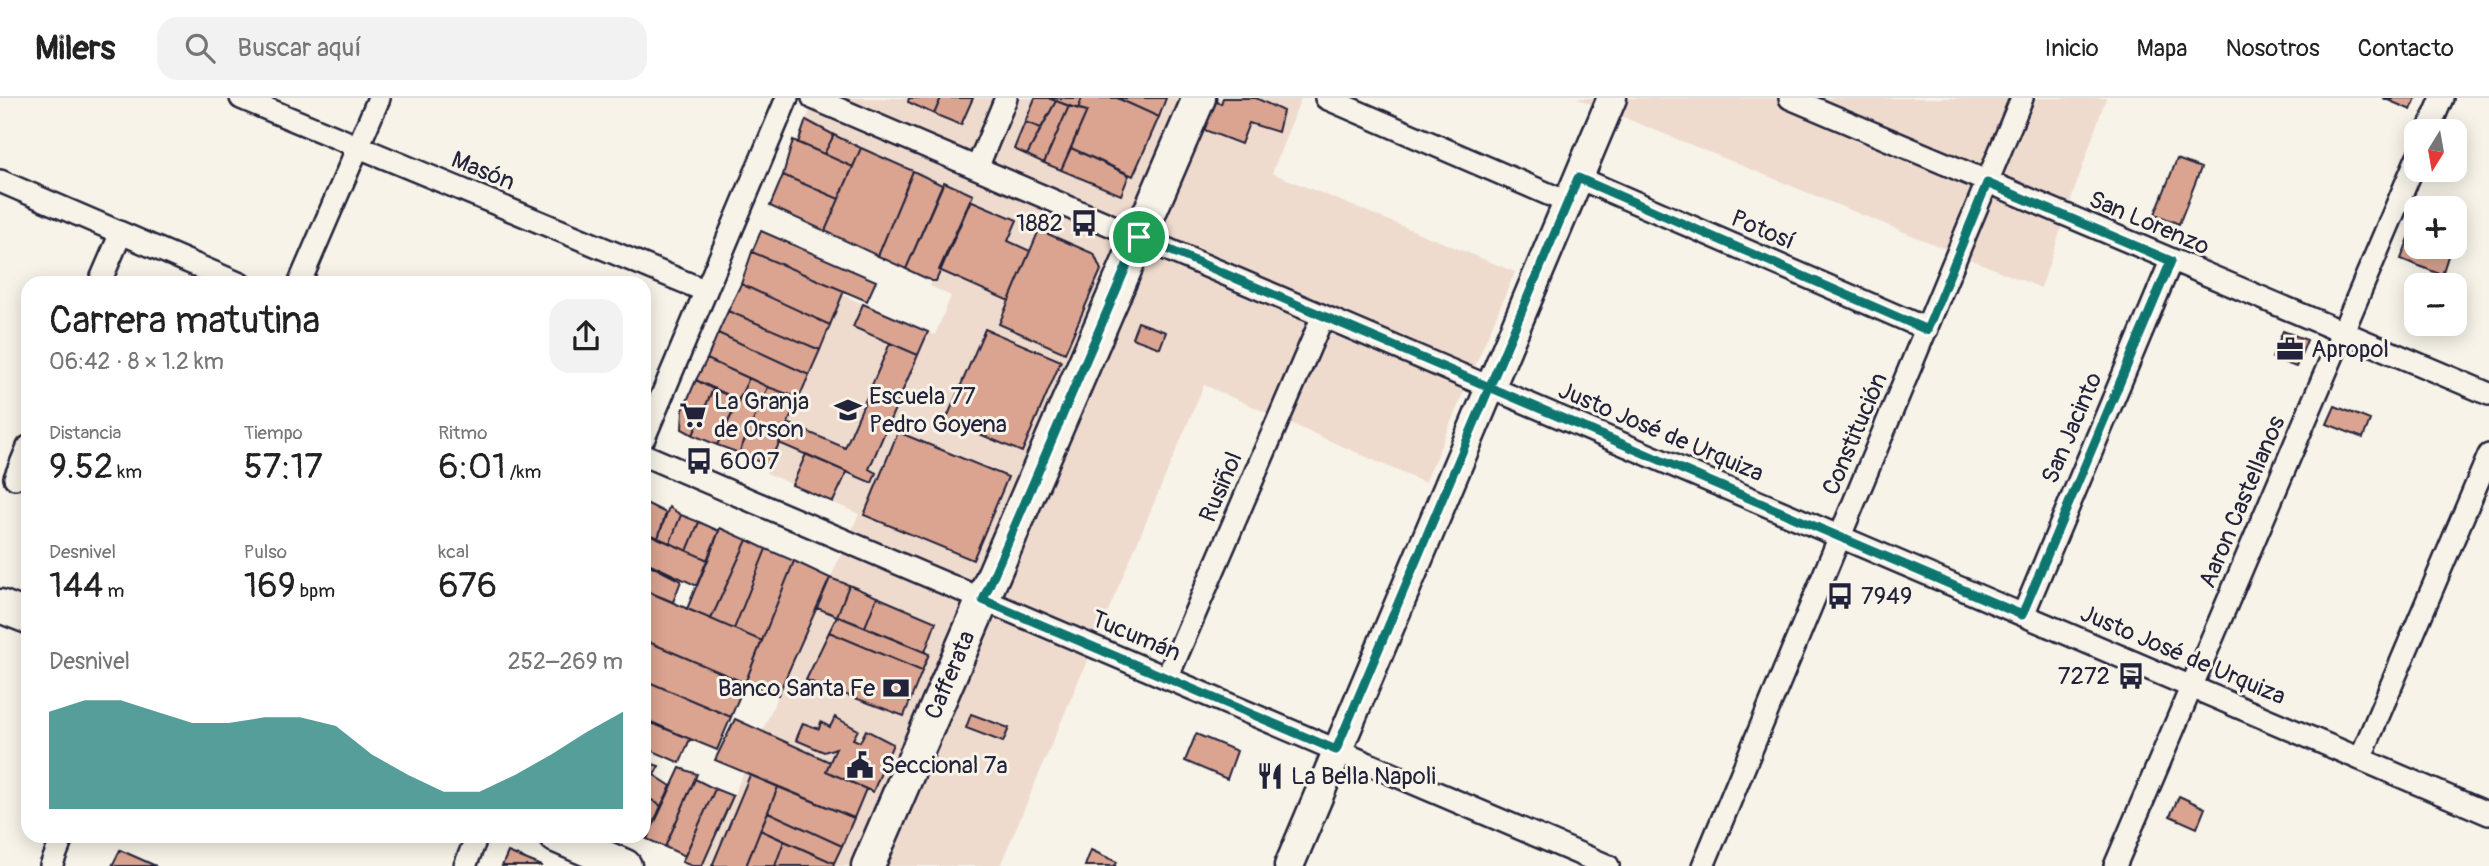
<!DOCTYPE html>
<html lang="es">
<head>
<meta charset="utf-8">
<style>
  :root { --surface:#fff; --page:#f2f2f2; --text:#222; --muted:#767676; --line:#e0e0e0; --accent:#0f766e }
  body { margin:0; font-family:Pangolin,sans-serif; background:var(--page); color:var(--text); height:100vh; display:flex; flex-direction:column; font-size:26px; white-space:nowrap }
  * { box-sizing:border-box; margin:0 }
  p { font-size:23px; color:var(--muted) }
  .icon { flex:none; width:38px; height:38px; fill:none; stroke:currentColor; stroke-width:2; stroke-linecap:round; stroke-linejoin:round }
  .map { position:relative; flex:1; overflow:hidden }
  .side { position:absolute; left:21px; top:178px; width:630px; height:567px; display:flex; flex-direction:column; background:var(--surface); border-radius:21px; box-shadow:0 4px 18px #0003 }
  .side>* { flex:none }
  .needle { width:46px; rotate:191deg }
  .controls { position:absolute; left:2404px; top:21px; display:grid; gap:14px }
  .controls a { display:grid; place-items:center; width:63px; height:63px; border-radius:14px; background:var(--surface); box-shadow:0 4px 18px #0003; font-size:35px }
  .pin { position:absolute; display:grid; place-items:center; width:60px; height:60px; color:#fff; margin:-30px; border:4px solid #fff; border-radius:50%; box-shadow:0 2px 7px #0007 }
  .round { display:grid; place-items:center; flex:none; width:74px; height:74px; border-radius:21px; background:var(--page) }
  .headline { display:flex; align-items:center; justify-content:space-between; height:119px; padding:0 28px }
  h1 { font-size:38px; font-weight:600; line-height:52px }
  .metrics { display:grid; grid-template-columns:repeat(3,1fr); gap:10px; height:119px; padding:7px 28px }
  .metrics div { display:grid; align-content:center }
  .metrics b { font-size:35px; font-weight:600 }
  .metrics small { font-size:19px; font-weight:400 }
  .metrics p { font-size:19px }
  .chart { height:196px; padding:14px 28px }
  .chart p { display:flex; justify-content:space-between }
  .chart svg { width:100%; height:126px; margin-top:7px; fill:var(--accent); opacity:.7 }
  header { display:flex; align-items:center; gap:42px; box-sizing:border-box; height:98px; padding:0 35px; background:var(--surface); border-bottom:2px solid var(--line) }
  header strong { font-size:33px }
  nav { display:flex; gap:38px; margin-inline-start:auto; font-size:24px }
  .search { width:490px; height:63px; background:var(--page); display:flex; align-items:center; gap:18px; box-sizing:border-box; padding:0 24px; border-radius:21px; color:var(--muted); font-size:26px }
  .map>svg:first-child { display:block }
  .built { fill:#efdbce }
  .building { fill:#dba491; stroke:#22223b; stroke-width:2 }
  .lines { fill:none; stroke-linecap:round; stroke-linejoin:round }
  .minor-casing { stroke:#22223b; stroke-width:26 }
  .tertiary-casing { stroke:#22223b; stroke-width:33 }
  .secondary-casing { stroke:#22223b; stroke-width:37 }
  .minor { stroke:#f7f3e8; stroke-width:21 }
  .tertiary { stroke:#f7f3e8; stroke-width:28 }
  .secondary { stroke:#f7f3e8; stroke-width:32 }
  .route-casing { stroke:#fff; stroke-width:14 }
  .route { stroke:#0f766e; stroke-width:9 }
  .labels { text-anchor:middle; dominant-baseline:central; stroke-width:6; stroke-linejoin:round; paint-order:stroke }
  .street-label { font-size:24px; fill:#22223b; stroke:#f7f3e8 }
  .poi-label { font-size:24px; fill:#22223b; stroke:#f7f3e8; text-anchor:start }
</style>
</head>
<body>
<header>
<strong>Milers</strong>
<div class="search"><svg class="icon" aria-label="search" viewBox="0 0 24 24"><circle cx="10" cy="10" r="6"/><path d="M15 15l6 6"/></svg>Buscar aquí</div>
<nav><a>Inicio</a><a>Mapa</a><a>Nosotros</a><a>Contacto</a></nav>
</header>
<div class="map">
<svg width="2489" height="768" viewBox="0 0 2489 768">
  <rect width="100%" height="100%" fill="#f7f3e8"/>
  <filter id="ink" filterUnits="userSpaceOnUse"><feTurbulence type="fractalNoise" baseFrequency=".0143" numOctaves="2"/><feDisplacementMap in="SourceGraphic" scale="14" xChannelSelector="R" yChannelSelector="G"/><feConvolveMatrix kernelMatrix="1 2 1 2 8 2 1 2 1" color-interpolation-filters="sRGB"/></filter>
  <g filter="url(#ink)">
    <path class="built" d="M815,0H1048L1077,11L1082,0H1301L1272,75L1515,174L1425,385L1204,287L1000,768H702L859,416L766,375L843,197L935,237L951,198L930,188L932,182L770,108Z
      M1576,0H2106L2041,190Z"/>
    <path class="building" d="M909,0H941L934,16L908,4Z
      M941,0H973L961,27L934,16Z
      M1035,0H1048L1056,3L1041,30L1025,24Z
      M1048,0H1082L1078,11Z
      M1082,0H1117L1159,19L1133,78L1071,50L1087,13L1078,11Z
      M1117,0H1166L1159,19Z
      M1223,0H1256L1283,13L1278,34L1249,25L1241,46L1202,31L1214,3L1221,6Z
      M2383,0H2416L2411,12Z
      M1056,3L1069,8L1044,65L1027,57Z
      M1069,8L1087,13L1061,72L1044,65Z
      M806,22L834,37L824,56L798,45Z
      M1025,24L1041,30L1027,57L1014,51Z
      M834,37L861,50L853,69L824,56Z
      M793,42L853,69L839,101L783,77Z
      M861,50L913,73L878,158L825,133Z
      M1071,50L1129,77L1121,97L1061,72Z
      M2177,61L2201,70L2179,126L2155,116Z
      M913,73L942,87L906,171L878,158Z
      M783,77L839,101L825,133L770,108Z
      M944,84L973,97L936,183H932L906,171Z
      M970,102L1017,122L1008,143L1030,153L1009,203L939,172Z
      M1039,132L1094,156L1101,172L1065,255L999,226Z
      M761,133L876,183L867,203L752,154Z
      M2409,140L2417,143V149H2433L2449,155L2442,177L2401,161Z
      M752,154L844,193L830,227L741,186Z
      M741,186L830,227L820,252L728,213Z
      M863,206L928,234L918,257L853,229Z
      M728,213L820,252L809,277L718,235Z
      M1138,224L1166,234L1160,250L1132,240Z
      M985,231L1061,263L1022,354L946,322Z
      M2283,233L2307,242L2296,269L2272,260Z
      M718,235L809,277L799,300L768,289L707,261Z
      M890,245L918,257L869,371L876,375L872,385L779,345L788,325L845,350Z
      M707,261L749,280L739,302L696,282Z
      M749,280L768,289L739,355L717,347Z
      M696,282L713,291L693,337L682,331L683,312Z
      M768,289L799,300L769,368L739,355Z
      M713,291L739,302L717,347L693,337Z
      M2335,308L2370,322L2363,340L2327,326Z
      M898,334L1008,379L973,462L864,417Z
      M806,356L847,374L833,404L792,387Z
      M644,404L666,415L658,440L644,434Z
      M669,409L681,417L670,445L658,440Z
      M681,417L699,424L687,453L670,445Z
      M699,424L719,433L708,462L687,453Z
      M720,430L747,442L711,521L687,511Z
      M644,434L708,462L697,488L644,463Z
      M747,442L766,451L734,531L711,521Z
      M766,451L794,463L762,543L734,531Z
      M794,463L830,480L778,597L745,585Z
      M644,464L681,483L673,504L644,492Z
      M830,480L849,487L837,518L817,510Z
      M849,487L877,499L865,529L837,518Z
      M644,492L762,543L745,585L644,542Z
      M877,499L936,524L925,554L865,529Z
      M837,518L929,556L922,573L829,534Z
      M829,534L922,573L904,618L806,582Z
      M644,542L745,585L731,619L644,582Z
      M644,582L731,619L717,652L644,622Z
      M971,616L1009,630L1003,644L966,630Z
      M835,619L858,632L853,641L860,644L866,632L893,646L873,694L826,673L836,650L824,654L796,642L803,625L819,631L821,624L830,629Z
      M735,621L830,664L826,673L866,691L854,720L715,662Z
      M651,624L690,641L680,665L644,649Z
      M1196,636L1237,653L1227,681L1185,663Z
      M644,663L659,668L654,677L671,688L661,708L644,697Z
      M680,670L697,676L665,749L647,741Z
      M750,677L778,689L746,768H712Z
      M695,681L715,691L685,758L665,749Z
      M778,689L854,720L842,748L768,714Z
      M715,691L733,698L702,768H692L682,764Z
      M644,697L661,708L647,741L641,738H644Z
      M2179,698L2205,710L2197,730L2170,718Z
      M768,714L842,748L834,765L760,732Z
      M760,732L784,743L775,768H746Z
      M784,743L834,765L833,768H775Z
      M120,752L156,768H112Z
      M1091,752L1117,764L1115,768H1085Z
      M508,754L542,768H502Z"/>
    <g class="lines">
      <defs>
        <path id="minor" d="M241,0L706,193
          M813,0L2489,716
          M1326,0L1569,105
          M1790,0L2489,296
          M2428,33L2442,0
          M977,70L1006,0
          M1579,80L1927,231
          M0,83L240,186
          M99,186L121,135
          M299,186L379,0
          M644,340L787,0
          M644,357L1608,768
          M15,380L28,349
          M2023,517L2171,163
          M1167,580L1323,218
          M2360,661L2489,357
          M51,768L63,738
          M465,768L477,738
          M1703,768L2022,0
          M2115,768L2417,60"/>
        <path id="tertiary" d="M1289,768L1612,0"/>
        <path id="secondary" d="M0,508L28,519
          M556,738L625,768
          M868,768L1199,0"/>
      </defs>
      <use href="#minor" class="minor-casing"/>
      <use href="#tertiary" class="tertiary-casing"/>
      <use href="#secondary" class="secondary-casing"/>
      <use href="#minor" class="minor"/>
      <use href="#tertiary" class="tertiary"/>
      <use href="#secondary" class="secondary"/>
    </g>
  </g>
  <g class="lines" filter="url(#ink)">
    <defs>
      <path id="route" d="M1139,139C1434,265 1728,391 2022,517L2171,163L1987,85L1927,232L1578,80L1336,652L983,502L1139,139"/>
    </defs>
    <use href="#route" class="route-casing"/>
    <use href="#route" class="route"/>
  </g>
  <defs>
    <symbol id="bus-bare" viewBox="-9 -9 18 18"><path d="M-5-6H5V4H4V6H2V4H-2V6H-4V4H-5ZM-3.5-4V0h7V-4ZM-3.5 1.2v1.5H-2V1.2ZM2 1.2v1.5H3.5V1.2Z" fill="#22223b" stroke="#f7f3e8" stroke-width="2.5" paint-order="stroke"/></symbol>
    <symbol id="office-bare" viewBox="-9 -9 18 18"><path d="M-6-3h4V-5.5h4V-3h4V5H-6ZM-1-4.5V-3h2v-1.5ZM-6 0V1H6V0Z" fill="#22223b" stroke="#f7f3e8" stroke-width="2.5" paint-order="stroke"/></symbol>
    <symbol id="school-bare" viewBox="-9 -9 18 18"><path d="M0-5L7-2L0 1L-7-2ZM-4 1L0 2.5L4 1V4Q0 6-4 4Z" fill="#22223b" stroke="#f7f3e8" stroke-width="2.5" paint-order="stroke"/></symbol>
    <symbol id="supermarket-bare" viewBox="-9 -9 18 18"><path d="M-6-5.5h2.5l.6 2H6L4.5 2H-2.5L-4.4-4H-6ZM-1.5 3.2a1.3 1.3 0 1 0 .1 0ZM3 3.2a1.3 1.3 0 1 0 .1 0Z" fill="#22223b" stroke="#f7f3e8" stroke-width="2.5" paint-order="stroke"/></symbol>
    <symbol id="bank-bare" viewBox="-9 -9 18 18"><path d="M-6-4H6V4H-6ZM0-2.3a2.3 2.3 0 1 0 0 4.6a2.3 2.3 0 1 0 0-4.6Z" fill="#22223b" stroke="#f7f3e8" stroke-width="2.5" paint-order="stroke"/></symbol>
    <symbol id="civic-bare" viewBox="-9 -9 18 18"><path d="M-.6-6.5H3V-4.5H.6V-3L4-1V1h2V6H-6V1h2V-1L-.6-3ZM-1.2 2.5V6h2.4V2.5Z" fill="#22223b" stroke="#f7f3e8" stroke-width="2.5" paint-order="stroke"/></symbol>
    <symbol id="restaurant-bare" viewBox="-9 -9 18 18"><path d="M-5-6h1v4h1v-4h1v4h1v-4h1v5L-1.5 .5V6h-2V.5L-5-1ZM5-6V6H3V1.5H1.5Q1.5-4 5-6Z" fill="#22223b" stroke="#f7f3e8" stroke-width="2.5" paint-order="stroke"/></symbol>
  </defs>
  <g fill-rule="evenodd">
    <use href="#bus-bare" x="1065" y="106" width="38" height="38"/>
    <use href="#office-bare" x="2271" y="232" width="38" height="38"/>
    <use href="#school-bare" x="829" y="293" width="38" height="38"/>
    <use href="#supermarket-bare" x="674" y="298" width="38" height="38"/>
    <use href="#bus-bare" x="680" y="344" width="38" height="38"/>
    <use href="#bus-bare" x="1821" y="479" width="38" height="38"/>
    <use href="#bus-bare" x="2112" y="559" width="38" height="38"/>
    <use href="#bank-bare" x="877" y="571" width="38" height="38"/>
    <use href="#civic-bare" x="841" y="648" width="38" height="38"/>
    <use href="#restaurant-bare" x="1251" y="659" width="38" height="38"/>
  </g>
  <g class="labels">
    <g class="street-label">
      <text transform="translate(483 73) rotate(22)">Masón</text>
      <text transform="translate(2149 125) rotate(23)">San Lorenzo</text>
      <text transform="translate(1763 132) rotate(23)">Potosí</text>
      <text transform="translate(2072 330) rotate(-67)">San Jacinto</text>
      <text transform="translate(1661 334) rotate(23)">Justo José de Urquiza</text>
      <text transform="translate(1855 336) rotate(-67)">Constitución</text>
      <text transform="translate(1221 389) rotate(-67)">Rusiñol</text>
      <text transform="translate(2242 404) rotate(-67)">Aaron Castellanos</text>
      <text transform="translate(1136 538) rotate(23)">Tucumán</text>
      <text transform="translate(2183 557) rotate(23)">Justo José de Urquiza</text>
      <text transform="translate(950 577) rotate(-67)">Cafferata</text>
    </g>
    <g class="poi-label">
      <text x="1063" y="125" text-anchor="end">1882</text>
      <text x="2311" y="251">Apropol</text>
      <text x="869" y="298">Escuela 77<tspan x="869" dy="28">Pedro Goyena</tspan></text>
      <text x="714" y="303">La Granja<tspan x="714" dy="28">de Orson</tspan></text>
      <text x="720" y="363">6007</text>
      <text x="1861" y="498">7949</text>
      <text x="2110" y="578" text-anchor="end">7272</text>
      <text x="875" y="590" text-anchor="end">Banco Santa Fe</text>
      <text x="881" y="667">Seccional 7ª</text>
      <text x="1291" y="678">La Bella Napoli</text>
    </g>
  </g>
</svg>
<div class="controls">
<a><svg class="needle" viewBox="-14 -14 28 28"><path d="M0-13l5 13h-10z" fill="#e53935"/><path d="M0 13l5-13h-10z" fill="#767676"/></svg></a>
<a>+</a>
<a>−</a>
</div>
<div class="pin" style="left:1139px;top:139px;background:#1e9e55"><svg class="icon" aria-label="arrive" viewBox="0 0 24 24"><path d="M6 21V4h12l-3 4 3 4H6"/></svg></div>
<section class="side">
<div class="headline"><div><h1>Carrera matutina</h1><p>06:42 · 8 × 1.2 km</p></div><a class="round"><svg class="icon" aria-label="share" viewBox="0 0 24 24"><path d="M12 15V3M7 8l5-5 5 5M5 13v7h14v-7"/></svg></a></div>
<div class="metrics">
<div><p>Distancia</p><b>9.52<small> km</small></b></div>
<div><p>Tiempo</p><b>57:17</b></div>
<div><p>Ritmo</p><b>6:01<small> /km</small></b></div>
</div>
<div class="metrics">
<div><p>Desnivel</p><b>144<small> m</small></b></div>
<div><p>Pulso</p><b>169<small> bpm</small></b></div>
<div><p>kcal</p><b>676</b></div>
</div>
<div class="chart"><p><span>Desnivel</span>252–269 m</p>
<svg viewBox="0 0 160 44" preserveAspectRatio="none"><path d="M0 44V10L10 6L20 6L30 10L40 14L50 14L60 12L70 12L80 15L90 25L100 32L110 38L120 38L130 32L140 25L150 17L160 10V44z"/></svg>
</div>
</section>
</div>
</body>
</html>
